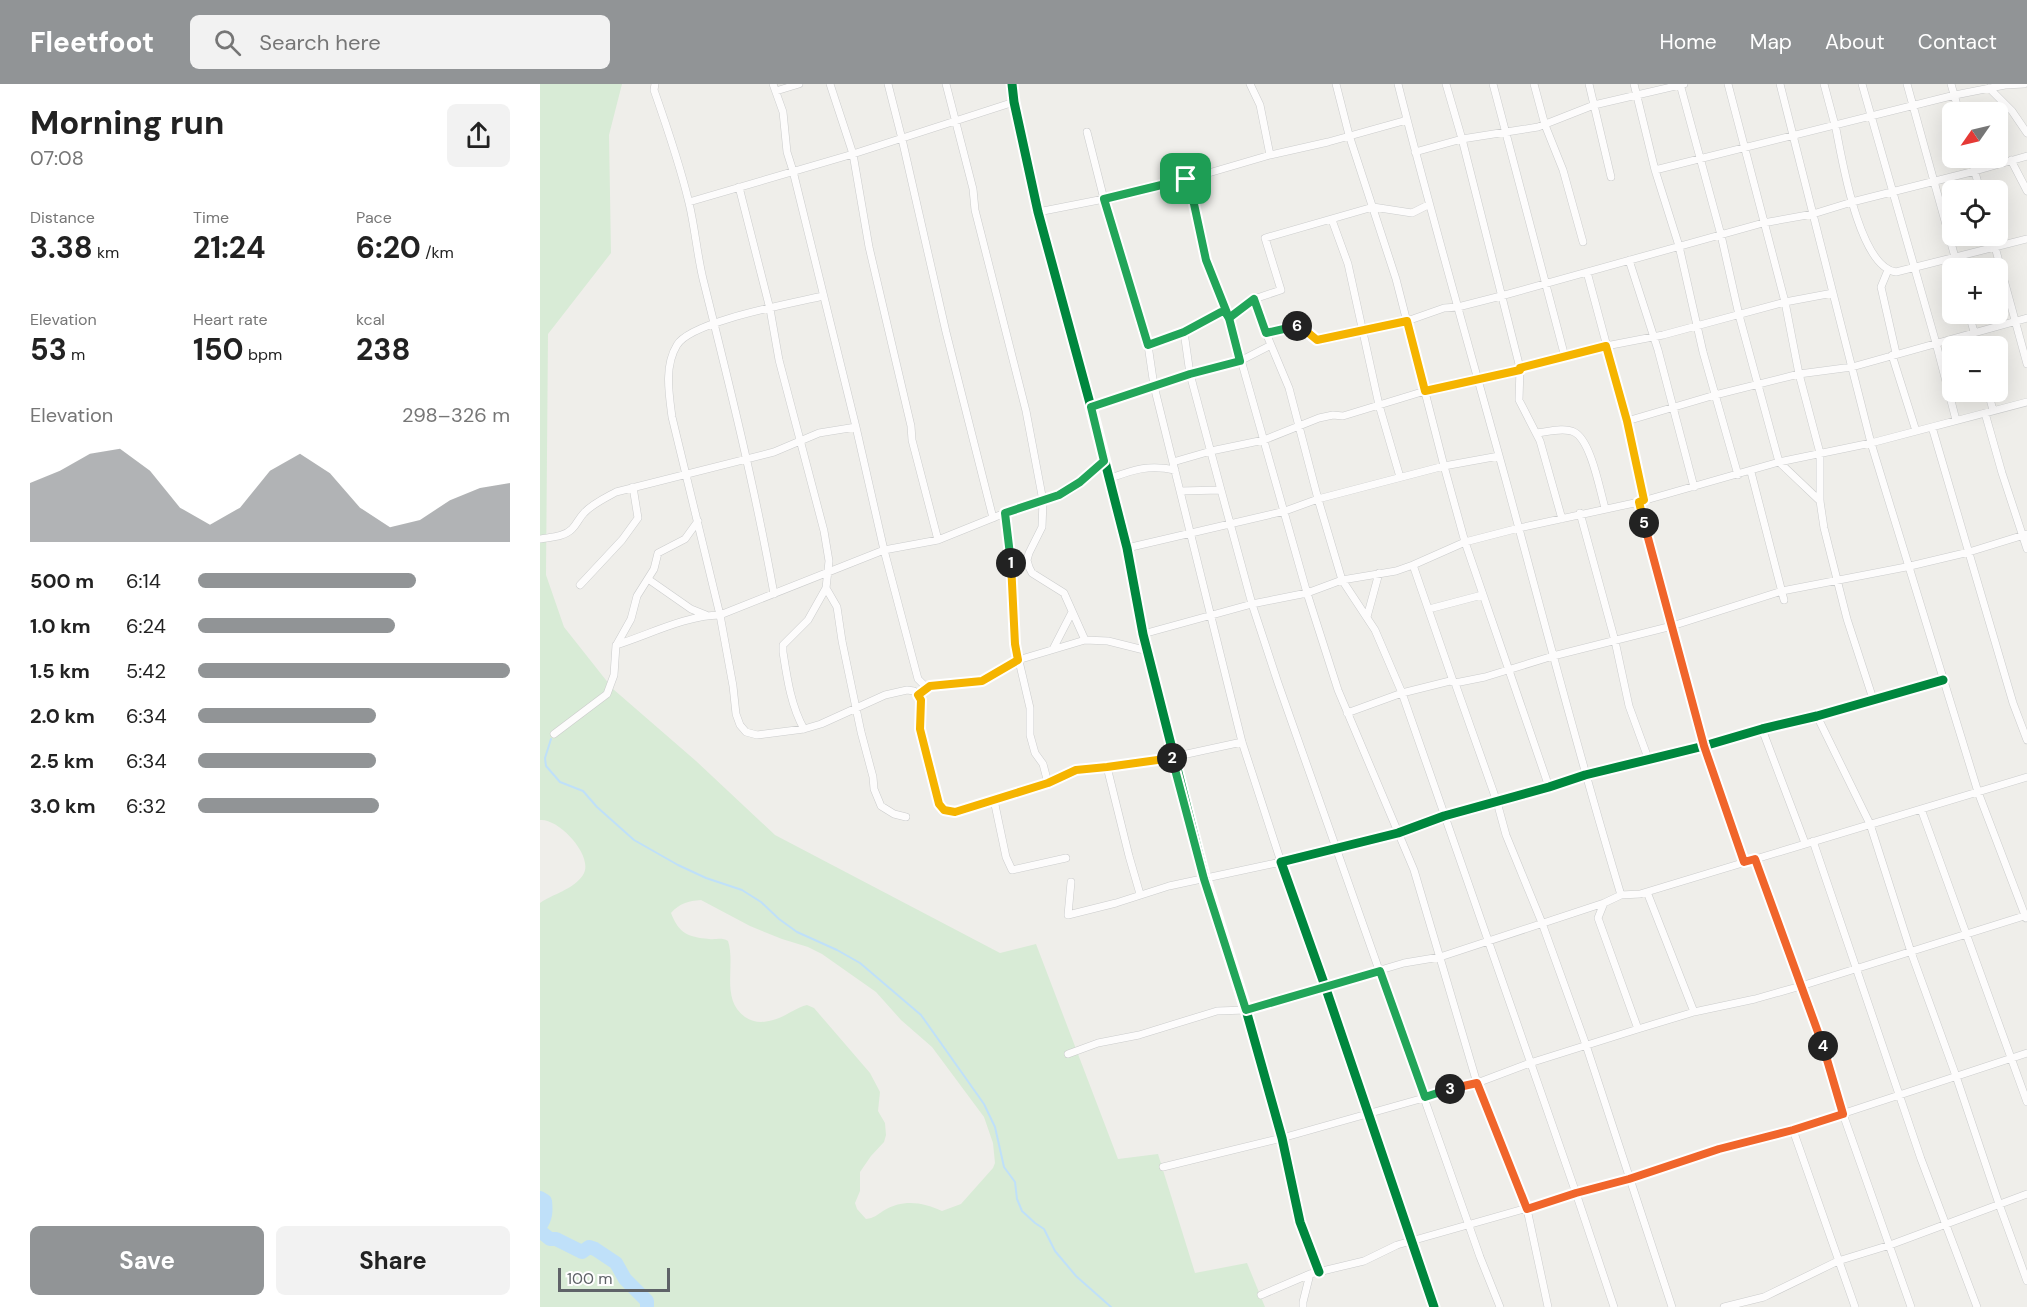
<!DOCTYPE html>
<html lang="en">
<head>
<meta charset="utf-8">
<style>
  :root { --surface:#fff; --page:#f2f2f2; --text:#222; --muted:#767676; --accent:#919496 }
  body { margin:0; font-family:"DM Sans",sans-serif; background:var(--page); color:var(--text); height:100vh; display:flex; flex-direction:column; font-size:22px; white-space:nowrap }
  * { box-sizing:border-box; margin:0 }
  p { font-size:20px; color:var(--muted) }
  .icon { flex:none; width:33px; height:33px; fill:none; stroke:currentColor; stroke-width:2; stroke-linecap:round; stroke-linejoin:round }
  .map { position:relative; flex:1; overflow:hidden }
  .drawer { display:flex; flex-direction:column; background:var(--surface); width:540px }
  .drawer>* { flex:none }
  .needle { width:39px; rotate:236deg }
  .tools { position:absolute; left:1402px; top:18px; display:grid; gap:12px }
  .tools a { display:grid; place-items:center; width:66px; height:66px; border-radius:9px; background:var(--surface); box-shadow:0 6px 24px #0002; font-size:30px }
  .scale { position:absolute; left:18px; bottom:15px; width:112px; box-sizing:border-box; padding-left:6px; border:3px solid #5f6368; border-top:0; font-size:16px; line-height:21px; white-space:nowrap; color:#5f6368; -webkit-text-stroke:4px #fff; paint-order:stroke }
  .pin { position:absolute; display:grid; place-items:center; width:51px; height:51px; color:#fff; margin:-26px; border-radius:12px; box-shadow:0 3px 9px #0006 }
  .km { position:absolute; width:30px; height:30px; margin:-15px; border-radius:50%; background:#222; color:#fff; font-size:16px; line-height:30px; text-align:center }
  .round { display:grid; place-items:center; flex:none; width:63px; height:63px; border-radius:9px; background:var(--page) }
  .head { display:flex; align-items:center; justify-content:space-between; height:102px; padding:0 30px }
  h1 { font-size:33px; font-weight:700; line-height:45px }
  .stats { display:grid; grid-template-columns:repeat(3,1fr); gap:9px; height:102px; padding:6px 30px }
  .stats div { display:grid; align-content:center }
  .stats b { font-size:30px; font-weight:700 }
  .stats small { font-size:16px; font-weight:400 }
  .stats p { font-size:16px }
  .chart { height:168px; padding:12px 30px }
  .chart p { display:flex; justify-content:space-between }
  .chart svg { width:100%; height:108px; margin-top:6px; fill:var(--accent); opacity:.7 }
  .button { display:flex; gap:12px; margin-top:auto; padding:12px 30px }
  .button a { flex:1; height:69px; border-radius:9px; background:var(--accent); color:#fff; font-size:24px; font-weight:700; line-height:69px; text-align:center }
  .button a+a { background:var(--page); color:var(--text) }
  ul { padding:0 30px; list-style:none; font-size:20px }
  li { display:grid; grid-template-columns:96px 72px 1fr; align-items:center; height:45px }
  li i { height:15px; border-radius:8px; background:var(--accent) }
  header { display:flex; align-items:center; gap:36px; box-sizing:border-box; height:84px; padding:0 30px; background:var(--accent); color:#fff }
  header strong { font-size:28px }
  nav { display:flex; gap:33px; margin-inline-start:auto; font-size:21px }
  .search { width:420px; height:54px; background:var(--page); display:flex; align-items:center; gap:15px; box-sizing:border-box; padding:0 21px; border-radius:9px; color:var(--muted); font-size:22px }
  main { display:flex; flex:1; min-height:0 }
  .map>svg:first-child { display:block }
  .green { fill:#d8ebd6; fill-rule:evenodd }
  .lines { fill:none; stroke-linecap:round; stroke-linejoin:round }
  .stream { stroke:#bfe0f9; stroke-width:2 }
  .river { stroke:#bfe0f9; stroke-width:14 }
  .street-casing { stroke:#cbcccc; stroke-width:8 }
  .street { stroke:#fdfcfc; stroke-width:7 }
  .cycleway-casing { stroke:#fff; stroke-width:13 }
  .cycleway { stroke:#00873e; stroke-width:9 }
  .split-1-casing { stroke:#fff; stroke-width:12 }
  .split-2-casing { stroke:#fff; stroke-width:12 }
  .split-3-casing { stroke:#fff; stroke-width:12 }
  .split-4-casing { stroke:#fff; stroke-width:12 }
  .split-5-casing { stroke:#fff; stroke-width:12 }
  .split-6-casing { stroke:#fff; stroke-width:12 }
  .split-7-casing { stroke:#fff; stroke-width:12 }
  .split-1 { stroke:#22a559; stroke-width:8 }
  .split-2 { stroke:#f5b400; stroke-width:8 }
  .split-3 { stroke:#22a559; stroke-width:8 }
  .split-4 { stroke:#f0652b; stroke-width:8 }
  .split-5 { stroke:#f0652b; stroke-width:8 }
  .split-6 { stroke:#f5b400; stroke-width:8 }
  .split-7 { stroke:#22a559; stroke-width:8 }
</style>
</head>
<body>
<header>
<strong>Fleetfoot</strong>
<div class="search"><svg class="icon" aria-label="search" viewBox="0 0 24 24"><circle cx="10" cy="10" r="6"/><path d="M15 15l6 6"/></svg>Search here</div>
<nav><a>Home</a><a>Map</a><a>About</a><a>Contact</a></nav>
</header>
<main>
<section class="drawer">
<div class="head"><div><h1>Morning run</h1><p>07:08</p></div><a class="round"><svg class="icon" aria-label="share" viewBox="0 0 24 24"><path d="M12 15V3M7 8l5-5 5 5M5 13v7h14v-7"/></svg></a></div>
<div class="stats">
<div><p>Distance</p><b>3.38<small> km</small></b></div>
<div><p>Time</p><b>21:24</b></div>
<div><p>Pace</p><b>6:20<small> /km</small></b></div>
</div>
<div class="stats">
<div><p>Elevation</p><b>53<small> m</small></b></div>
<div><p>Heart rate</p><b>150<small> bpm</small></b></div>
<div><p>kcal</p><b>238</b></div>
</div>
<div class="chart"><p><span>Elevation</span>298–326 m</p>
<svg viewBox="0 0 160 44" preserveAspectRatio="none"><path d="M0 44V20L10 15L20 8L30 6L40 15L50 30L60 37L70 30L80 15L90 8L100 16L110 30L120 38L130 35L140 27L150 22L160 20V44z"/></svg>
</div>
<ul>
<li><b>500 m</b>6:14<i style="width:70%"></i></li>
<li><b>1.0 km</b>6:24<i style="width:63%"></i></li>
<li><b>1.5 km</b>5:42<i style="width:100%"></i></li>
<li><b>2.0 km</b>6:34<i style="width:57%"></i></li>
<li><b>2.5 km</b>6:34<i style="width:57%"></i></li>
<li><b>3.0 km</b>6:32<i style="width:58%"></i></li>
</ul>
<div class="button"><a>Save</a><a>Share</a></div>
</section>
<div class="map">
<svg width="1487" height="1223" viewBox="0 0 1487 1223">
  <rect width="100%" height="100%" fill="#efeeea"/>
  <path class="green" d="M0,0H82L69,51L71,169L8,250L6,491L24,543L73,605L156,677L235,751L460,869L496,860L578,1075L618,1070L655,1189L707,1179L725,1223H0V819C13,810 34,805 43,791C55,773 19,734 0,736ZM161,816L210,842L242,855L268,863L282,870L336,908L361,936L392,963L444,1033L453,1059L455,1079L453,1084L421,1120L402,1127C382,1118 363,1115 343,1127C337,1131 334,1134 326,1135L317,1125L315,1119L320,1107V1088L331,1072L344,1058L346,1051L345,1039L338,1027L340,1008L330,989L274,924L267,921C255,924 245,933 233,936C223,939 214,939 205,933C180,915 196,882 188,857C181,853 177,856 169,855C149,853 139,850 131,829C140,819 148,817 161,816Z"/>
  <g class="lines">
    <path class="stream" d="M11,655L5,674L6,682L20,698L43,707L57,723L94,756L138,781L166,794L202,806L221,818L239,835L257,848L297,866L320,879L381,931L444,1020L455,1043L464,1083L475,1098L477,1115L482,1127L495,1139L504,1145L515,1167L536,1192L571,1223"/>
    <path class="river" d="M0,1114L5,1117C6,1127 6,1134 0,1142
      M0,1143L1,1148L10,1155H16L42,1168L49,1163L55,1165L76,1179L85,1195L107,1217V1223"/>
    <defs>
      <path id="street" d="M115,0L114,6C127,43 140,81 149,119C155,144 157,170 163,195C189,299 215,404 234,510
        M233,0L243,28L247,68L253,87L316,343L344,466L378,595L383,600L390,602L404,599H433L442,597L478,576L545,556L568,557L608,567
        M290,0L313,70L329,163L371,342L372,356L398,456
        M348,0L362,55L406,248L453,434
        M406,0L433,105L435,126L486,327L503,417L502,443L489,469L487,476L489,483L492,489L524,509L545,556
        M472,0L474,18L498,128L551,323L587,464L603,550L665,795L706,926L742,1054L760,1138L779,1188
        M710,0L720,21L730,71
        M796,0L809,51L856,195L904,382L925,458L1009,703
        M858,0C892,135 931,269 968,404C1005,540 1040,676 1081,811
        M906,0L922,55L980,284L979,316L1000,357L1022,435
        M953,0L1025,273
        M994,0L1005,41L1023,86L1043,158
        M1049,0L1071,93
        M1094,0L1115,86L1139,162L1163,268L1198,391
        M1140,0L1181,151L1199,231L1239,378L1280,417
        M1188,0L1245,218L1259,290L1280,369V417L1284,444L1307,535L1333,615
        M1240,0L1331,359L1438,708L1486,834
        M1284,0C1288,15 1292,30 1296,45C1302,75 1319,183 1356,188L1487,155
        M1322,0L1396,259L1416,336
        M1367,0L1418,184
        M1411,0L1419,28
        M1449,4L1472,27L1487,49
        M236,7L259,0
        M875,68L922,55L998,43L1054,21L1144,0
        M1431,74L1440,106
        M1471,76L1487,107
        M1115,86L1415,11L1465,1L1484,0
        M646,95L654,120L667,176L689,234L714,215L741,206L725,154L833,123L872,129L888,121
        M199,103L230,225L239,276L284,447L289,477L286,504L268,536L243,561V568C247,594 251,622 264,645
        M149,118L313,70L474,18
        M498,128L564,115L655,93L730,71L788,58L867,36L866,34
        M792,136L808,180L839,321L860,393
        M1452,152L1487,280
        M1089,176L1118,266L1154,403
        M1348,186L1341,203L1356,269
        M1047,188L1087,337L1104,416
        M714,215L726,249
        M1429,230L1438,262
        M644,248L650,290L681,406L712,520L738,599L940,1173L960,1223
        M608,261L644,248L681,228H685L688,230L767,509L798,606L874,786L937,999L987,1125L1008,1223
        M731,261L749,304L778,415L802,496L835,546L862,609L1036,1109L1074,1223
        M1352,271L1376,347
        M980,284L1066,262L1123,251L1245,218L1293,209
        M1448,308L1453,326
        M551,323L650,290L700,277L731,261L726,249L760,242L777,256L867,237L904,224L918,223L961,212L1223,139L1273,130L1312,118L1435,87L1487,72
        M1445,329L1462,389L1487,465
        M1087,337L1175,311L1259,290L1312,283L1487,234
        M1392,343L1473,619L1487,656
        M996,349C1007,348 1024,343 1034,348C1051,356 1060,407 1065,424
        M564,377L540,398L519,411L465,429L398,456L344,466L180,531L193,602L196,630L200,641L206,648L217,651L264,645L281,640L345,611L367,606L374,607L381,616L380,645L399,720L404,726L409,728L484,708L508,699L535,685L567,683L633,673L702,658
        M633,378L671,367L724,356L779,334L793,331L803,332L885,307L980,286
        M1211,388L1244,516
        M568,395C593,386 608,380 635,386
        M640,407L681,406
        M1099,418L1164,662L1204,778
        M465,429L471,481L475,560L490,624V651L495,669L503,680L508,699
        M1040,429L1075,557L1089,622L1108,674
        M0,455C11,453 24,453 32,445C37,440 39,434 44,429C52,420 65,414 76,408L234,368L279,349L316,343
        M587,464L745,427L778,415L904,382L959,372
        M873,481L913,597
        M108,495L151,525L166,531
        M40,501L82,456L98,434L93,403
        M286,504L297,523L302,557L321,648L333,693L334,705L341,722L354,730L366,733
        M889,525L942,511
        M827,533L839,489
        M603,550L712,520L767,509L802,496L856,487L873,481L925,458L979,444L1099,418L1239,378L1331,359L1487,318
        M77,560L91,535L97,512L114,485L118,469L145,455L158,437
        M513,565L532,528
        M915,599L945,593L1013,572L1132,542L1242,507L1366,483L1429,468L1487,450
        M807,629L862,609L910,597L915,599L957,718L966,751L1002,839L1046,961L1132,1223
        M1277,632L1330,740L1371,868L1416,992L1459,1120L1487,1197
        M1222,645L1265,759
        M14,650L67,610L74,591L76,561C108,551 147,531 180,531L132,333C129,310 124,282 137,261C151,237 254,219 283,212
        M567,683L589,772L600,810
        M454,716L466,773L472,786L526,774
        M1381,725L1487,1018
        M1273,757L1381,1075L1437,1223
        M1215,775L1281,954L1303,1030L1371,1223
        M531,798L528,831L576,819L629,802L741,778L702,658L614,302L608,261L568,131L547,48
        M1107,808L1154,928
        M1098,945L1058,834L1064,819L1081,811L1100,810L1487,693
        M528,970L558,959L599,951L677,927L706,926L864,879L900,873L1064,819
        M1253,1046L1315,1223
        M623,1083L742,1054L937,999L990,979L1098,945L1154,928L1215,915L1261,902L1487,831
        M721,1211L770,1190L824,1177L857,1161L1089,1095L1179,1065L1253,1046L1487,969
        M763,1223V1218L770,1190
        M894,1223L785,902L741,778L858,749L904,732L1009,703L1045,691L1164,662L1222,645L1277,632L1403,596
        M1184,1223L1224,1213L1298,1177L1350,1161L1487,1110"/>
    </defs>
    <use href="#street" class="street-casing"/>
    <use href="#street" class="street"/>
    <defs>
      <path id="cycleway" d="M472,0L474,18L498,128L551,323L587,464L603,550L665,795L706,926L742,1054L760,1138L779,1188
        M894,1223L785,902L741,778L858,749L904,732L1009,703L1045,691L1164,662L1222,645L1277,632L1403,596"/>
    </defs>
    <use href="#cycleway" class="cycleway-casing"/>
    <use href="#cycleway" class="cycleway"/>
  </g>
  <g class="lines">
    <defs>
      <path id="split-1" d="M471,479L465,429L519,411L540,398L564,377L551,323L650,290L700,277L689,234L666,176L654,120L646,95"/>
      <path id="split-2" d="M471,479L475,560L478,576L442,597L390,602L378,611L381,616L380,645L399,720L404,726L415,728L508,699L536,686L567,683L632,674"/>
      <path id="split-3" d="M632,674L664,795L706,926L840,887L885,1013L910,1005"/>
      <path id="split-4" d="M910,1005L937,999L987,1125L1036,1109L1089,1095L1179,1065L1253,1046L1303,1030L1283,962"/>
      <path id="split-5" d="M1104,439L1164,662L1204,778L1215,775L1283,962"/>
      <path id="split-6" d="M757,242H760L777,256L867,237L885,307L980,286V284L1066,262L1087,337L1104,416L1099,418L1104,439"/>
      <path id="split-7" d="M646,95L564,115L608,261L644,248L681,228H685L689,234L714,215L726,249L757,242"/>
    </defs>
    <use href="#split-1" class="split-1-casing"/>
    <use href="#split-2" class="split-2-casing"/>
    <use href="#split-3" class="split-3-casing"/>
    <use href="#split-4" class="split-4-casing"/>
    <use href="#split-5" class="split-5-casing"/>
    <use href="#split-6" class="split-6-casing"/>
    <use href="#split-7" class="split-7-casing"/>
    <use href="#split-1" class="split-1"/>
    <use href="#split-2" class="split-2"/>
    <use href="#split-3" class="split-3"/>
    <use href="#split-4" class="split-4"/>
    <use href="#split-5" class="split-5"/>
    <use href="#split-6" class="split-6"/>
    <use href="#split-7" class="split-7"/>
  </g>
</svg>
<div class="tools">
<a><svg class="needle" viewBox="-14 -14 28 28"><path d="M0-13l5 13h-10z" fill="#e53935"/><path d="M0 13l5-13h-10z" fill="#767676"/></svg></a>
<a><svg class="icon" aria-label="locate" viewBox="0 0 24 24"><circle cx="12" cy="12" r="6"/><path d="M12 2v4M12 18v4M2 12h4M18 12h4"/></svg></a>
<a>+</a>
<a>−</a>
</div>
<div class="scale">100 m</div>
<div class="pin" style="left:646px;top:95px;background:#1e9e55"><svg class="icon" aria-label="arrive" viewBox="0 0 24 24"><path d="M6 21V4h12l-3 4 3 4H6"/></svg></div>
<b class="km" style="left:471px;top:479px">1</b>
<b class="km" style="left:632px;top:674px">2</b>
<b class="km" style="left:910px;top:1005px">3</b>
<b class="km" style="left:1283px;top:962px">4</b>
<b class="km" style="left:1104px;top:439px">5</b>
<b class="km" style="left:757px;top:242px">6</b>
</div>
</main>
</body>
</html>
